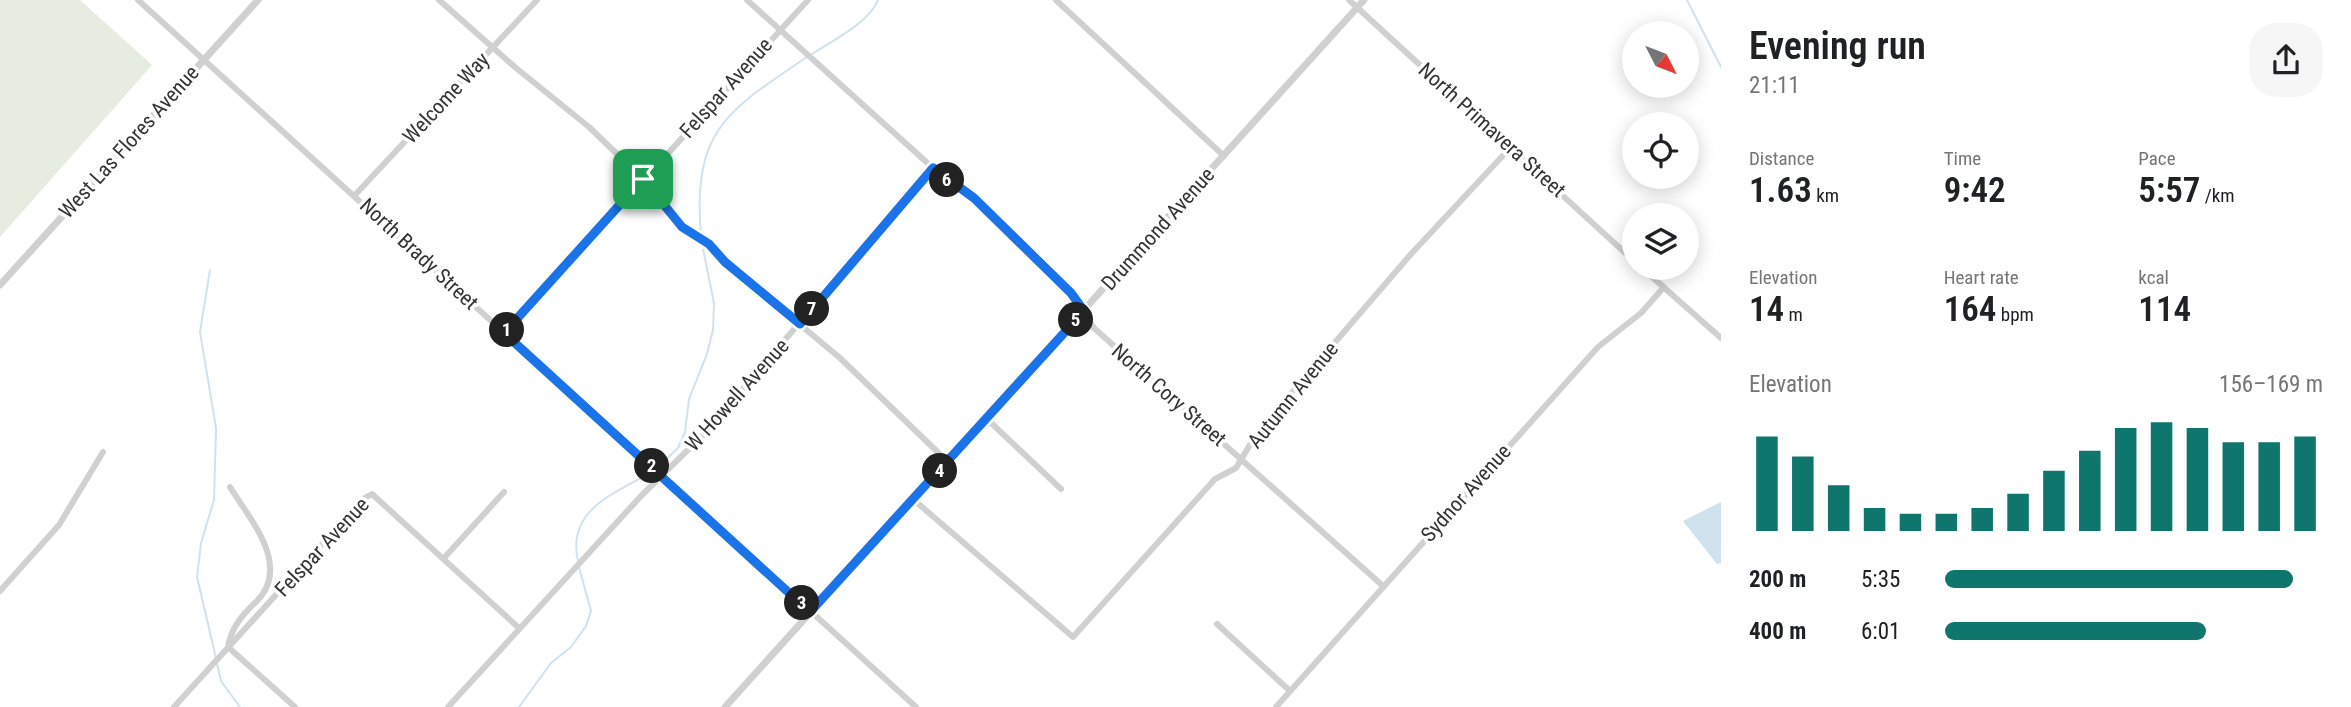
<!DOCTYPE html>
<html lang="en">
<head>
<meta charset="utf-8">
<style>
  :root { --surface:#fff; --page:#f6f6f6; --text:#202124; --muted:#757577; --accent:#0f766e }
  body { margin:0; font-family:"Roboto Condensed",sans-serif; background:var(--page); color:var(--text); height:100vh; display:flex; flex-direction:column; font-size:26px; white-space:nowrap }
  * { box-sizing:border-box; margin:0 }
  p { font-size:23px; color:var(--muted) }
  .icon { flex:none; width:38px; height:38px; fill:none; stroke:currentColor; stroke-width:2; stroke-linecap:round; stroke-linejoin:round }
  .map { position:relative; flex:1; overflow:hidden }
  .details { display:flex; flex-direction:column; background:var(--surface); width:630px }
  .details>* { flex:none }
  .needle { width:46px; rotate:132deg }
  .buttons { position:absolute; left:1622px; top:21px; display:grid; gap:14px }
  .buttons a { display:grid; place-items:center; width:77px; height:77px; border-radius:50%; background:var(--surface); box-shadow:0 4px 18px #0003; font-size:35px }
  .pin { position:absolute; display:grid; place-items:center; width:60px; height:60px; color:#fff; margin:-30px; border-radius:14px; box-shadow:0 4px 10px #0006 }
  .km { position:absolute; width:35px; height:35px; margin:-18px; border-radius:50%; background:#222; color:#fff; font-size:19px; line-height:35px; text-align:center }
  .round { display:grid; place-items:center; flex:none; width:74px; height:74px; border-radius:28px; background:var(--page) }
  .overview { display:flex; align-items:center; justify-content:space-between; height:119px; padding:0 28px }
  h1 { font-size:38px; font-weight:600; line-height:52px }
  .metrics { display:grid; grid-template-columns:repeat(3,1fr); gap:10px; height:119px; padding:7px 28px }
  .metrics div { display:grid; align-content:center }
  .metrics b { font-size:35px; font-weight:600 }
  .metrics small { font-size:19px; font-weight:400 }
  .metrics p { font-size:19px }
  .chart { height:196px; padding:14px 28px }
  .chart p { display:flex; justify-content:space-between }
  .chart svg { width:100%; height:126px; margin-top:7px; stroke:var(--accent); stroke-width:6 }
  ul { padding:0 28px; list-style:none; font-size:23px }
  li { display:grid; grid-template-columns:112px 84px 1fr; align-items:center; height:52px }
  li i { height:18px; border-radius:9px; background:var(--accent) }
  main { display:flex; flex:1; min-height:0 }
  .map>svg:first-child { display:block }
  .green { fill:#e6ecdf }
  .water { fill:#cfe2ee }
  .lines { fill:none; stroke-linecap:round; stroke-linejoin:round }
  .stream { stroke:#cfe2ee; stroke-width:2 }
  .minor { stroke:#d0d0d0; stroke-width:6 }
  .tertiary { stroke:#d0d0d0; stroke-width:7 }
  .route-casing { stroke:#fff; stroke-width:14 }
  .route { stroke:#1a73e8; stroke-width:9 }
  .labels { text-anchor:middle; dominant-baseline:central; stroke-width:7; stroke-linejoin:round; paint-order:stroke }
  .street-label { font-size:21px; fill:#333; stroke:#fff }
</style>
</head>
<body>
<main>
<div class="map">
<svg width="1721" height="707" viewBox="0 0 1721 707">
  <rect width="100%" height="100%" fill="#fff"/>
  <path class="green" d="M0,0H80L152,65L0,237Z"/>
  <path class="water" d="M1721,502V563L1717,564L1683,521Z"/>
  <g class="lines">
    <path class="stream" d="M1687,0L1721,67
      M812,54C832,41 869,23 878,0
      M701,235C692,130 727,111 807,57
      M210,270L200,332L216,428L214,500L201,543L197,577L216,658
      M658,467L678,448L685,432L689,399L707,354L713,330L714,303L702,244
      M578,561C566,508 617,493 653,471
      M217,664L221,681L240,707
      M519,707L551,663L571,647L586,626L591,611L579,567"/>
    <path class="minor" d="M138,0L916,707
      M439,0L516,68L589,127L643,179L682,227L709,244L725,262L840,358L948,462
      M747,0L933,168L974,198L1071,293L1094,328L1383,586
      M1056,0L1224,156
      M1349,0L1634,261
      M355,195L537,0
      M1642,268L1721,338
      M504,333L808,0
      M987,419L1061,489
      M230,487C251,521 292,566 256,602C242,615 231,628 228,647L295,707
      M914,500L1073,637L1215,479L1236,468L1257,433L1411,254L1510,148
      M444,558L504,492
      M0,591L59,525L103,452
      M1217,624L1290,691
      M174,707L363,499L372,494L519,628
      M448,707L641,496L702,436L933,168
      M1276,707L1598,347L1641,313L1664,287"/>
    <path class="tertiary" d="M0,285L258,0
      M725,707L1364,0"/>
  </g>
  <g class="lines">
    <defs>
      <path id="route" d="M933,168L974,198L1071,293L1084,311L810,612L504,333L643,179L682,227L709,244L725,262L800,324Z"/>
    </defs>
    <use href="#route" class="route-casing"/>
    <use href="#route" class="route"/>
  </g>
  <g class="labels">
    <g class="street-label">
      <text transform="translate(726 88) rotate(-48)">Felspar Avenue</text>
      <text transform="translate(446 98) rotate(-47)">Welcome Way</text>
      <text transform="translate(1492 130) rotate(42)">North Primavera Street</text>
      <text transform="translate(129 142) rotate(-48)">West Las Flores Avenue</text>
      <text transform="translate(1158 229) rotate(-48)">Drummond Avenue</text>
      <text transform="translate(419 254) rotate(43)">North Brady Street</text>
      <text transform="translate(737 395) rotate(-48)">W Howell Avenue</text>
      <text transform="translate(1169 395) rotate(41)">North Cory Street</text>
      <text transform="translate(1293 395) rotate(-51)">Autumn Avenue</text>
      <text transform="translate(1466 493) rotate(-48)">Sydnor Avenue</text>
      <text transform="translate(322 547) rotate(-47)">Felspar Avenue</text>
    </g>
  </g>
</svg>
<div class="buttons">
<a><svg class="needle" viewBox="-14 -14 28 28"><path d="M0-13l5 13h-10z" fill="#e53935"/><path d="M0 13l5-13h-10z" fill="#757577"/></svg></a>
<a><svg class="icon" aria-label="locate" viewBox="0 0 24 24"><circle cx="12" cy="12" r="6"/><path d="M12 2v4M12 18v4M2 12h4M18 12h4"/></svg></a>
<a><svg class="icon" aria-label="layers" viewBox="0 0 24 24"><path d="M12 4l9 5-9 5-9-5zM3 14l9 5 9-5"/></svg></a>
</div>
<div class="pin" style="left:643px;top:179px;background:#1e9e55"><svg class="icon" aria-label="arrive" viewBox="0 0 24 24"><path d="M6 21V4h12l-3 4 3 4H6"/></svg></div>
<b class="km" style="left:507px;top:330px">1</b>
<b class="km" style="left:652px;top:466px">2</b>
<b class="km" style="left:802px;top:603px">3</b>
<b class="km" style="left:940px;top:471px">4</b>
<b class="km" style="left:1076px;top:320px">5</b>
<b class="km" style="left:947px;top:180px">6</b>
<b class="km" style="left:812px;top:309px">7</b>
</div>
<section class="details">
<div class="overview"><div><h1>Evening run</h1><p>21:11</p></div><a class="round"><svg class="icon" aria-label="share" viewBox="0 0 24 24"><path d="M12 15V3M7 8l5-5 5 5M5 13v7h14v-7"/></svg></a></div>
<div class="metrics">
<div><p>Distance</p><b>1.63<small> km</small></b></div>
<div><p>Time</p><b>9:42</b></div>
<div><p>Pace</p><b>5:57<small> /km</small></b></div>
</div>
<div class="metrics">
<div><p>Elevation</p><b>14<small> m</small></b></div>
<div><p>Heart rate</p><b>164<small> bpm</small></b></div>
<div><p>kcal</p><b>114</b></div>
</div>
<div class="chart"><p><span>Elevation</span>156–169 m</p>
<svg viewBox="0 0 160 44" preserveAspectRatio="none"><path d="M5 44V11M15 44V18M25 44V28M35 44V36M45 44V38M55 44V38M65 44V36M75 44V31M85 44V23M95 44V16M105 44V8M115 44V6M125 44V8M135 44V13M145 44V13M155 44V11"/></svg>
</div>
<ul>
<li><b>200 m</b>5:35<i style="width:92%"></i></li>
<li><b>400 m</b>6:01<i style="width:69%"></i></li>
</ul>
</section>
</main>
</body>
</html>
